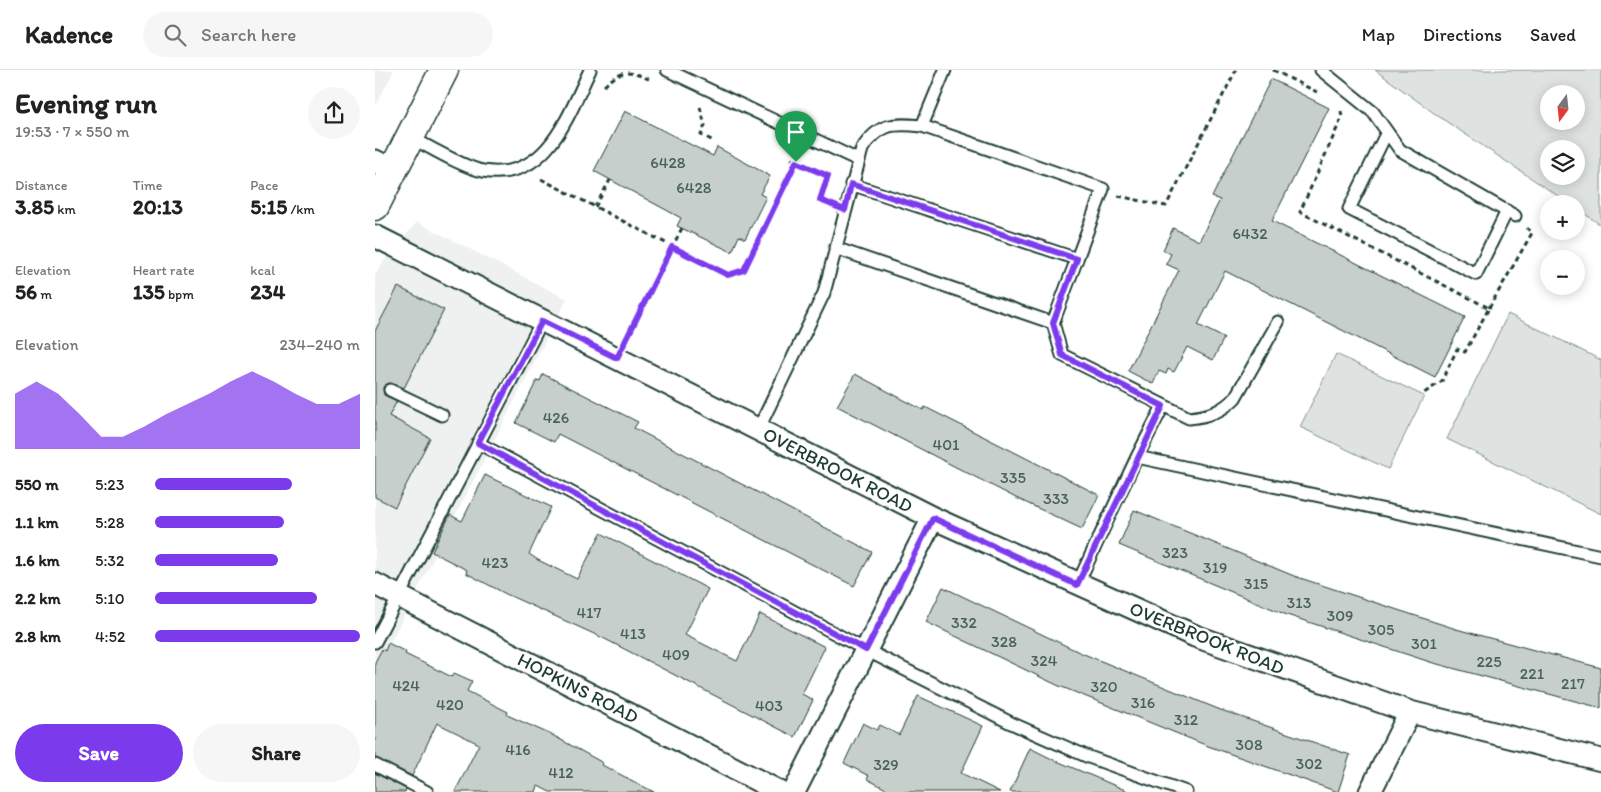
<!DOCTYPE html>
<html lang="en">
<head>
<meta charset="utf-8">
<style>
  :root { --surface:#fff; --page:#f6f6f6; --text:#222; --muted:#767676; --line:#e0e0e0; --accent:#7c3aed }
  body { margin:0; font-family:Itim,sans-serif; background:var(--page); color:var(--text); height:100vh; display:flex; flex-direction:column; font-size:19px; white-space:nowrap }
  * { box-sizing:border-box; margin:0 }
  p { font-size:16px; color:var(--muted) }
  .icon { flex:none; width:28px; height:28px; fill:none; stroke:currentColor; stroke-width:2; stroke-linecap:round; stroke-linejoin:round }
  .map { position:relative; flex:1; overflow:hidden }
  .side { display:flex; flex-direction:column; background:var(--surface); width:375px }
  .side>* { flex:none }
  .needle { width:32px; rotate:195deg }
  .buttons { position:absolute; left:1165px; top:15px; display:grid; gap:10px }
  .buttons a { display:grid; place-items:center; width:45px; height:45px; border-radius:50%; background:var(--surface); box-shadow:0 2px 12px #0003; font-size:25px }
  .pin { position:absolute; display:grid; place-items:center; width:42px; height:42px; color:#fff; margin:-51px -21px; border-radius:50% 50% 50% 0; rotate:-45deg; box-shadow:0 0 5px #0007 }
  .pin .icon { rotate:45deg }
  .round { display:grid; place-items:center; flex:none; width:52px; height:52px; border-radius:26px; background:var(--page) }
  .summary { display:flex; align-items:center; justify-content:space-between; height:85px; padding:0 15px }
  h1 { font-size:28px; font-weight:700; line-height:38px }
  .stats { display:grid; grid-template-columns:repeat(3,1fr); gap:8px; height:85px; padding:5px 15px }
  .stats div { display:grid; align-content:center }
  .stats b { font-size:21px; font-weight:700 }
  .stats small { font-size:14px; font-weight:400 }
  .stats p { font-size:14px }
  .chart { height:140px; padding:10px 15px }
  .chart p { display:flex; justify-content:space-between }
  .chart svg { width:100%; height:90px; margin-top:5px; fill:var(--accent); opacity:.7 }
  .button { display:flex; gap:10px; margin-top:auto; padding:10px 15px }
  .button a { flex:1; height:58px; border-radius:30px; background:var(--accent); color:#fff; font-size:20px; font-weight:700; line-height:58px; text-align:center }
  .button a+a { background:var(--page); color:var(--text) }
  ul { padding:0 15px; list-style:none; font-size:16px }
  li { display:grid; grid-template-columns:80px 60px 1fr; align-items:center; height:38px }
  li i { height:12px; border-radius:6px; background:var(--accent) }
  header { display:flex; align-items:center; gap:30px; box-sizing:border-box; height:70px; padding:0 25px; background:var(--surface); border-bottom:1px solid var(--line) }
  header strong { font-size:24px }
  nav { display:flex; gap:28px; margin-inline-start:auto; font-size:18px }
  .search { width:350px; height:45px; background:var(--page); display:flex; align-items:center; gap:12px; box-sizing:border-box; padding:0 18px; border-radius:28px; color:var(--muted); font-size:19px }
  main { display:flex; flex:1; min-height:0 }
  .map>svg:first-child { display:block }
  .built { fill:#eef1f0 }
  .green { fill:#dee3e2; stroke:#7e908b; fill-rule:evenodd }
  .building { fill:#c7cfcc; stroke:#1f3d34 }
  .lines { fill:none; stroke-linecap:round; stroke-linejoin:round }
  .lane-casing { stroke:#1f3d34; stroke-width:15 }
  .street-casing { stroke:#1f3d34; stroke-width:25 }
  .primary-casing { stroke:#1f3d34; stroke-width:31 }
  .path { stroke:#1f3d34; stroke-width:3; stroke-dasharray:5 4; stroke-linecap:butt }
  .lane { stroke:#fff; stroke-width:11 }
  .street { stroke:#fff; stroke-width:21 }
  .primary { stroke:#fff; stroke-width:28 }
  .route-casing { stroke:#fff; stroke-width:10 }
  .route { stroke:#7c3aed; stroke-width:6 }
  .labels { text-anchor:middle; dominant-baseline:central; stroke-width:5; stroke-linejoin:round; paint-order:stroke }
  .number-label { font-size:16px; fill:#49625a }
  .street-label { font-size:19px; fill:#1f3d34; stroke:#fff }
</style>
</head>
<body>
<header>
<strong>Kadence</strong>
<div class="search"><svg class="icon" aria-label="search" viewBox="0 0 24 24"><circle cx="10" cy="10" r="6"/><path d="M15 15l6 6"/></svg>Search here</div>
<nav><a>Map</a><a>Directions</a><a>Saved</a></nav>
</header>
<main>
<section class="side">
<div class="summary"><div><h1>Evening run</h1><p>19:53 · 7 × 550 m</p></div><a class="round"><svg class="icon" aria-label="share" viewBox="0 0 24 24"><path d="M12 15V3M7 8l5-5 5 5M5 13v7h14v-7"/></svg></a></div>
<div class="stats">
<div><p>Distance</p><b>3.85<small> km</small></b></div>
<div><p>Time</p><b>20:13</b></div>
<div><p>Pace</p><b>5:15<small> /km</small></b></div>
</div>
<div class="stats">
<div><p>Elevation</p><b>56<small> m</small></b></div>
<div><p>Heart rate</p><b>135<small> bpm</small></b></div>
<div><p>kcal</p><b>234</b></div>
</div>
<div class="chart"><p><span>Elevation</span>234–240 m</p>
<svg viewBox="0 0 160 44" preserveAspectRatio="none"><path d="M0 44V17L10 11L20 17L30 27L40 38L50 38L60 33L70 27L80 22L90 17L100 11L110 6L120 11L130 17L140 22L150 22L160 17V44z"/></svg>
</div>
<ul>
<li><b>550 m</b>5:23<i style="width:67%"></i></li>
<li><b>1.1 km</b>5:28<i style="width:63%"></i></li>
<li><b>1.6 km</b>5:32<i style="width:60%"></i></li>
<li><b>2.2 km</b>5:10<i style="width:79%"></i></li>
<li><b>2.8 km</b>4:52<i style="width:100%"></i></li>
</ul>
<div class="button"><a>Save</a><a>Share</a></div>
</section>
<div class="map">
<svg width="1226" height="722" viewBox="0 0 1226 722">
  <rect width="100%" height="100%" fill="#fff"/>
  <filter id="ink" filterUnits="userSpaceOnUse"><feTurbulence type="fractalNoise" baseFrequency=".02" numOctaves="2"/><feDisplacementMap in="SourceGraphic" scale="10" xChannelSelector="R" yChannelSelector="G"/><feConvolveMatrix kernelMatrix="1 2 1 2 8 2 1 2 1" color-interpolation-filters="sRGB"/></filter>
  <g filter="url(#ink)">
    <path class="built" d="M0,0H19L0,37Z
      M42,152L192,229L0,602V206L5,196Z"/>
    <path class="green" d="M1000,0H1226V155L1201,138V134H1195L1063,46ZM1174,24H1201V51H1174ZM1174,79H1201V106H1174Z
      M1133,244L1226,290V444L1072,369Z
      M961,284L1049,326L1013,399L925,357Z"/>
    <path class="building" d="M896,9L954,38L897,151L1090,247L1060,307L850,201L823,255L849,268L838,290L812,277L799,302L793,299L791,304L784,301L778,314L753,301L804,200L791,194L796,184L788,180L798,158L824,171L845,130L837,127Z
      M250,41L338,86L342,77L395,106L385,124L391,127L370,169L364,166L357,182L302,156L306,148L219,101Z
      M23,217L69,240L29,318L15,313L8,317L9,325L22,331L14,346L55,368L20,437L0,427V261Z
      M168,304L263,352L259,358L497,482L479,516L183,364L179,372L141,353L162,310L165,311Z
      M480,304L548,340L550,337L724,425L707,459L641,428L462,336Z
      M110,405L176,437L154,484L163,490L202,509L226,463L333,519L310,565L362,591L385,544L450,577L427,624L438,630L420,667L228,568L131,524L91,503L92,500L57,482L75,445L87,451Z
      M759,440L919,506L1081,559L1226,598V638L1055,592L912,545L744,475Z
      M568,517L704,582L843,639L975,685L963,722L833,676L682,615L551,552Z
      M13,573L31,582L30,584L77,607L79,603L97,611L92,621L133,642L132,645L179,666L228,693L227,695L279,722H175L163,716L161,722H80L104,674L62,653L37,706L0,688V592L7,579L10,581Z
      M543,626L608,656L586,703L625,722H517L492,709L494,706L469,693L488,653L502,660L505,655L524,665Z
      M655,678L677,689L755,722H635Z
      M0,703L31,719L30,722H0Z"/>
    <g class="lines">
      <defs>
        <path id="lane" d="M292,0L483,90
          M946,0L998,42L1025,80L1140,146
          M547,56L570,0
          M1012,62L974,139L1101,204L1132,141
          M35,67C53,76 89,98 108,101C172,112 193,46 215,0
          M476,114L702,189
          M460,178L678,253L687,285L814,348C834,346 846,342 860,328L903,252
          M15,320L67,345
          M383,360L449,223L487,79C504,53 518,53 547,56L728,119L678,253
          M103,373L491,580L636,653L711,686L811,722
          M762,387L788,336
          M702,515L762,387L1226,486
          M0,572L167,251
          M0,695L52,722"/>
        <path id="street" d="M0,91L18,100
          M0,166L558,448L820,566L1035,642L1226,690
          M0,514L405,722
          M419,722L558,448
          M995,722L1035,642"/>
        <path id="primary" d="M0,136L69,0"/>
      </defs>
      <use href="#lane" class="lane-casing"/>
      <use href="#street" class="street-casing"/>
      <use href="#primary" class="primary-casing"/>
      <path class="path" d="M898,0L942,22
        M229,16C246,0 254,0 276,10
        M325,37L330,55L326,65L339,71
        M966,41L967,47L925,142L1114,238L1090,282L1082,279L1067,311L1046,325
        M416,89L453,106L445,130L455,134
        M166,109L353,205L369,200L421,92
        M743,126L791,136L861,0
        M220,137L235,110
        M1114,238L1157,163L1152,158
        M252,267L307,158"/>
      <use href="#lane" class="lane"/>
      <use href="#street" class="street"/>
      <use href="#primary" class="primary"/>
    </g>
  </g>
  <g class="lines" filter="url(#ink)">
    <defs>
      <path id="route" d="M421,92L453,106L445,130L470,140L476,114L702,189L678,253L687,285L788,336L702,515L558,448L491,580L103,373L167,251L242,288L297,177L353,205L369,200Z"/>
    </defs>
    <use href="#route" class="route-casing"/>
    <use href="#route" class="route"/>
  </g>
  <g class="labels">
    <g class="number-label">
      <text x="293" y="92">6428</text>
      <text x="319" y="117">6428</text>
      <text x="875" y="163">6432</text>
      <text x="181" y="347">426</text>
      <text x="571" y="374">401</text>
      <text x="638" y="407">335</text>
      <text x="681" y="428">333</text>
      <text x="800" y="482">323</text>
      <text x="120" y="492">423</text>
      <text x="840" y="497">319</text>
      <text x="881" y="513">315</text>
      <text x="924" y="532">313</text>
      <text x="214" y="542">417</text>
      <text x="965" y="545">309</text>
      <text x="589" y="552">332</text>
      <text x="1006" y="559">305</text>
      <text x="258" y="563">413</text>
      <text x="629" y="571">328</text>
      <text x="1049" y="573">301</text>
      <text x="301" y="584">409</text>
      <text x="669" y="590">324</text>
      <text x="1114" y="591">225</text>
      <text x="1157" y="603">221</text>
      <text x="1198" y="613">217</text>
      <text x="31" y="615">424</text>
      <text x="729" y="616">320</text>
      <text x="768" y="632">316</text>
      <text x="75" y="634">420</text>
      <text x="394" y="635">403</text>
      <text x="811" y="649">312</text>
      <text x="874" y="674">308</text>
      <text x="143" y="679">416</text>
      <text x="934" y="693">302</text>
      <text x="511" y="694">329</text>
      <text x="186" y="702">412</text>
    </g>
    <g class="street-label">
      <text transform="translate(463 400) rotate(27)">OVERBROOK ROAD</text>
      <text transform="translate(832 568) rotate(22)">OVERBROOK ROAD</text>
      <text transform="translate(203 618) rotate(27)">HOPKINS ROAD</text>
    </g>
  </g>
</svg>
<div class="buttons">
<a><svg class="needle" viewBox="-14 -14 28 28"><path d="M0-13l5 13h-10z" fill="#e53935"/><path d="M0 13l5-13h-10z" fill="#767676"/></svg></a>
<a><svg class="icon" aria-label="layers" viewBox="0 0 24 24"><path d="M12 4l9 5-9 5-9-5zM3 14l9 5 9-5"/></svg></a>
<a>+</a>
<a>−</a>
</div>
<div class="pin" style="left:421px;top:92px;background:#1e9e55"><svg class="icon" aria-label="arrive" viewBox="0 0 24 24"><path d="M6 21V4h12l-3 4 3 4H6"/></svg></div>
</div>
</main>
</body>
</html>
